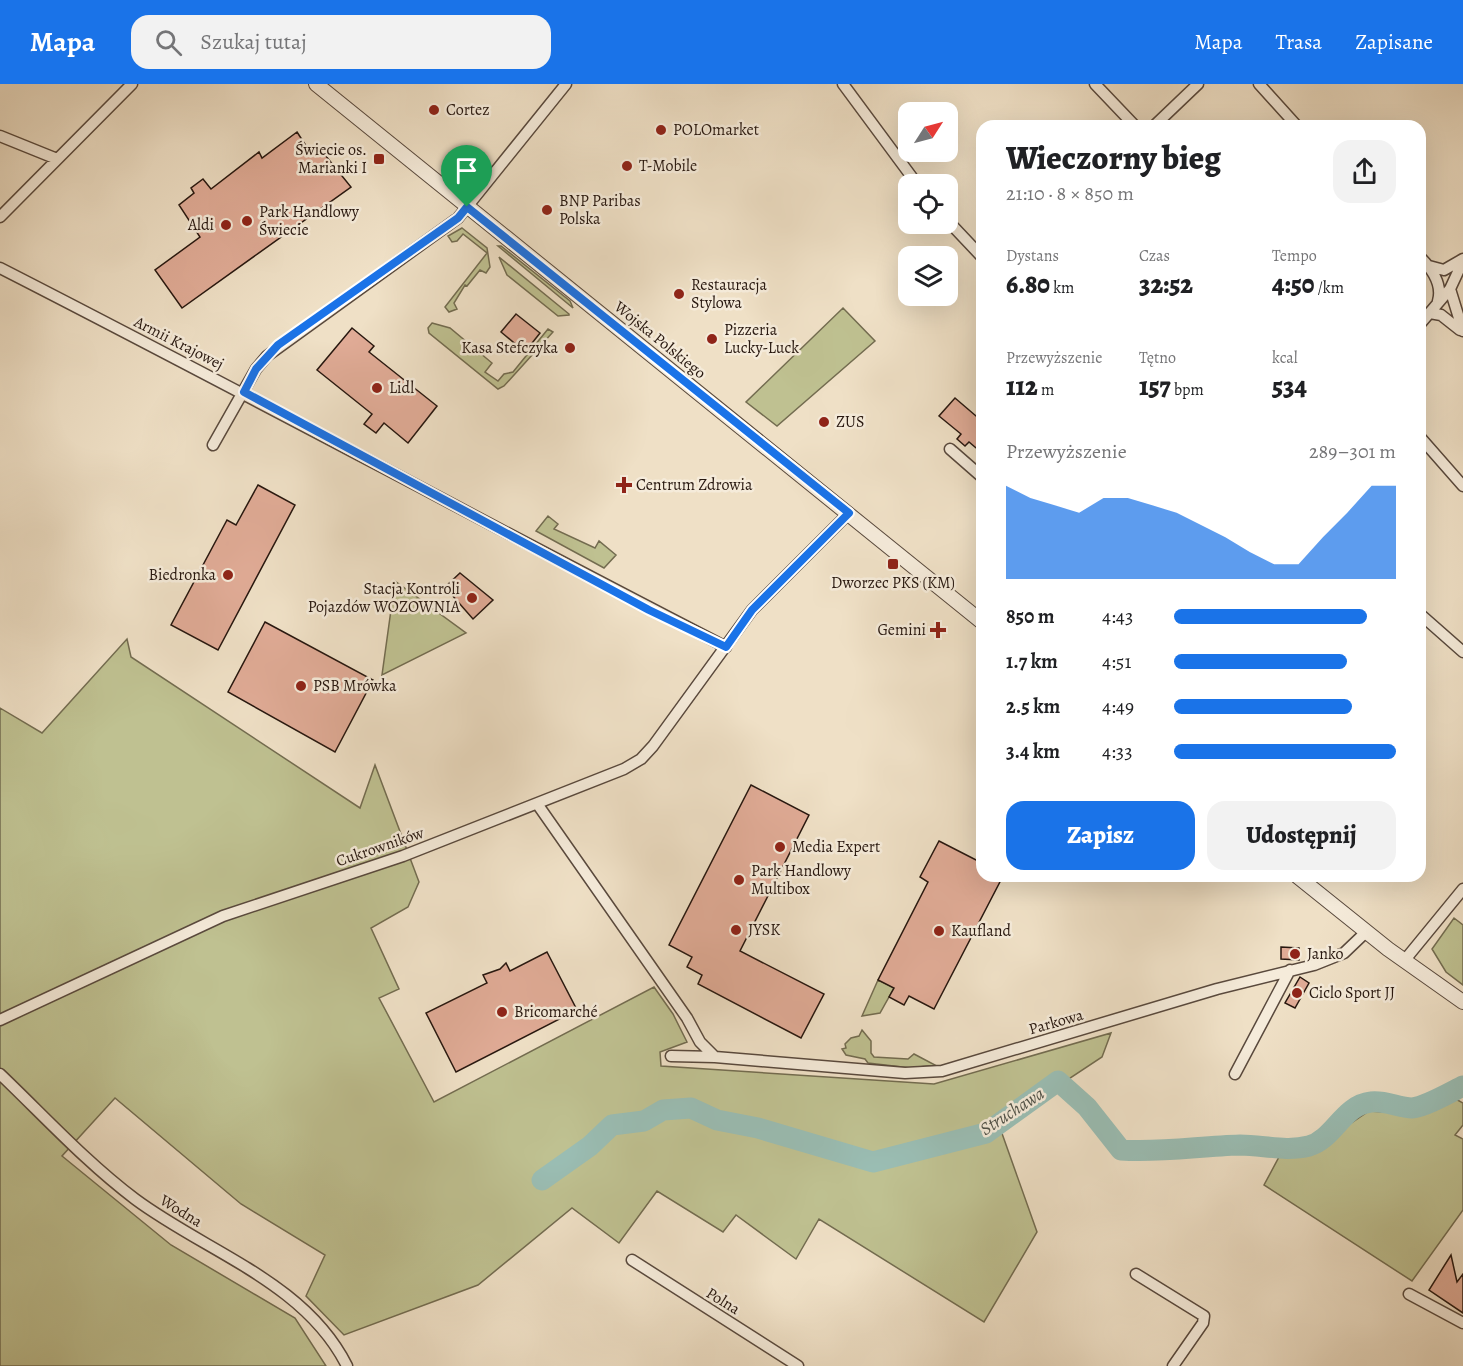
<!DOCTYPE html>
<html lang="pl">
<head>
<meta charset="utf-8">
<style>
  :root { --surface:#fff; --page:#f2f2f2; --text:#202124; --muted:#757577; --accent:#1a73e8 }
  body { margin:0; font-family:Alegreya,serif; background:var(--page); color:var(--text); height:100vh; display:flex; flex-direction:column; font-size:22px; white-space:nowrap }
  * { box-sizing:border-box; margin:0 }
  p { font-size:20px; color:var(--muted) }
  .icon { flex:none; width:33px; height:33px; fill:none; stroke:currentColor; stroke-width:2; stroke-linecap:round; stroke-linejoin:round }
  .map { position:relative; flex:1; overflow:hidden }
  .drawer { position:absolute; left:976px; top:36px; width:450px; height:762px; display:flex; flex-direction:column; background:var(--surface); border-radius:18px; box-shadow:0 6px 24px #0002 }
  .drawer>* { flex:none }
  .needle { width:39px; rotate:54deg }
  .controls { position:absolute; left:898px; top:18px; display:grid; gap:12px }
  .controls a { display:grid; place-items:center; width:60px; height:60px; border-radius:12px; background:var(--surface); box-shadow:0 6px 24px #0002; font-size:30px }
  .pin { position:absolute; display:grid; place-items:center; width:51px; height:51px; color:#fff; margin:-62px -26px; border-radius:50% 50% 50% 0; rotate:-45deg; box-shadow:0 0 6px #0007 }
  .pin .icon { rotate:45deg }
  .round { display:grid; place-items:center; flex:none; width:63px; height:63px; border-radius:18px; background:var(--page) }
  .summary { display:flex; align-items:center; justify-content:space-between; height:102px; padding:0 30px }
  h1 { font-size:33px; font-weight:800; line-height:45px }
  .metrics { display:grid; grid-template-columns:repeat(3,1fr); gap:9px; height:102px; padding:6px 30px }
  .metrics div { display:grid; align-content:center }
  .metrics b { font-size:26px; font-weight:800 }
  .metrics small { font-size:16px; font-weight:400 }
  .metrics p { font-size:16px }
  .chart { height:168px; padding:12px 30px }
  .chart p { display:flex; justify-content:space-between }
  .chart svg { width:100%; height:108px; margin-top:6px; fill:var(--accent); opacity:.7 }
  .cta { display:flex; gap:12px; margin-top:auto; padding:12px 30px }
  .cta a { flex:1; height:69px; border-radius:18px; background:var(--accent); color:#fff; font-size:24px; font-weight:800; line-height:69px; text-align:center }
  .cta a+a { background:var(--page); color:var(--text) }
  ul { padding:0 30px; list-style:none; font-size:20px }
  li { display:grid; grid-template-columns:96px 72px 1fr; align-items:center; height:45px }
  li i { height:15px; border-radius:8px; background:var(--accent) }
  header { display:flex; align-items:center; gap:36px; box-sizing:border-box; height:84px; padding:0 30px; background:var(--accent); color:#fff }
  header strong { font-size:28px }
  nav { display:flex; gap:33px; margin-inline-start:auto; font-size:21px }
  .search { width:420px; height:54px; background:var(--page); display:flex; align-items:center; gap:15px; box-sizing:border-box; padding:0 21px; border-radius:18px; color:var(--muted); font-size:22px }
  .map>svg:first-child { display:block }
  .green { fill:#bfc191; stroke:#736c50; stroke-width:1.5 }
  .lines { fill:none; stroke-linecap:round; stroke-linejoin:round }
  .river { stroke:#9abdb3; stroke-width:21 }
  .building { fill:#e0ab96; stroke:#27170f; stroke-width:1.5 }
  .minor-casing { stroke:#59493d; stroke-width:13 }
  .tertiary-casing { stroke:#59493d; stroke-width:16 }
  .minor { stroke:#f5ebda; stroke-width:10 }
  .tertiary { stroke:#f5ebda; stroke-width:14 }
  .route-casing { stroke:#fff; stroke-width:12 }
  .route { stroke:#1a73e8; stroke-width:8 }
  .poi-dot { fill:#8f2418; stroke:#f5ebda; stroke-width:2 }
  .labels { text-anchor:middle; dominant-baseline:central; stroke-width:5; stroke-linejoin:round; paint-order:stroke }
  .poi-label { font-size:16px; fill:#27170f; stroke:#f5ebda; text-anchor:start }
  .street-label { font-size:16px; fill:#27170f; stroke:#f5ebda }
  .water-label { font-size:18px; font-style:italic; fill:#4f5148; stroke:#f5ebda }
</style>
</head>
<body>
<header>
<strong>Mapa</strong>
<div class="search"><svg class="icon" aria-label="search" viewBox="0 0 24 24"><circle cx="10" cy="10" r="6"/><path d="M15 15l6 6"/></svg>Szukaj tutaj</div>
<nav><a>Mapa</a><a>Trasa</a><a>Zapisane</a></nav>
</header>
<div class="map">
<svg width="1463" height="1282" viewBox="0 0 1463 1282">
  <rect width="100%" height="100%" fill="#efe0c6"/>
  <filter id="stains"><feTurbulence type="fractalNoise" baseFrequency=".00333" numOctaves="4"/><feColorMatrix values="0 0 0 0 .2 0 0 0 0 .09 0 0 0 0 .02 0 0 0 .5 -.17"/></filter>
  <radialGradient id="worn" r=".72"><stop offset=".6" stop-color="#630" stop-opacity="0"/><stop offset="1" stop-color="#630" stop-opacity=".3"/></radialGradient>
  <path class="green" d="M462,144L487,164L490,183L486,189L480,186L467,202L465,201L454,219L457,225L449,228L445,223L487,169L463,150L457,157L452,158L448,152Z
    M498,162H501L570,217L573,224Z
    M499,173L569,230V231L558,232L507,191Z
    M843,224L875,257L777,342L746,318Z
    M432,239L450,244L492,279L485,288L498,297L504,290L513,288L548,245L553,248L504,302L498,305L429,249L428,244Z
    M548,432L558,440L554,445L595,464L599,457L616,471L604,484L536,447Z
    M395,497L466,549L382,591Z
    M127,555L131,573L360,724L375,681L419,798L408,823L371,844L399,905L379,914L434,1018L654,903L673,930L687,958L660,968L661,982L934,1000L1111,949L1102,973L999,1041L1037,1148L984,1238L819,1135L796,1175L736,1131L723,1148L657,1107L619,1159L572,1124L478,1201L344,1251L306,1212L325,1171L241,1120L115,1014L62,1072L171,1161L295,1234L326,1282H0V624L42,649Z
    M1454,834L1463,841V901L1446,888L1432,865Z
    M878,896L894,904L880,929L862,932Z
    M862,946L871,957V969L874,973L908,975L914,970L935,981L911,984L868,979L865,975L846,971L842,965L846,964L845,960L851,954L859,952Z
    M1454,1014L1463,1019V1041L1455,1051L1463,1055V1126L1412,1197L1264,1101L1279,1073L1313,1065L1369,1027L1414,1030Z"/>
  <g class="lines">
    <path class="river" d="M542,1096L590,1062L612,1041L644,1037L663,1026L691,1024L717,1036L758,1044L873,1078L986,1049L1058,997L1087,1023L1121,1066C1161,1069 1200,1062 1240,1061C1263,1061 1286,1068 1309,1062C1334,1055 1343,1021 1371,1018C1385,1016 1399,1024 1412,1024C1425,1023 1451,1008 1463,1002"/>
  </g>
  <path class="building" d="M297,48L312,71L321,66L351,103L182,224L155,186L200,153L179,121L194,109L191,104L203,95L211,105L259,68L262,74Z
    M516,230L540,249L525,268L501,248Z
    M352,244L374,262L369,268L437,322L408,359L384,339L376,349L364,340L372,330L317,286Z
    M955,314L976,332L982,324V369L969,358L965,362L957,355L961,350L939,332Z
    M258,401L295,421L218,566L171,541L227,436L236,441Z
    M460,489L493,516L473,535L445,503Z
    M265,538L373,596L335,668L228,608Z
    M751,701L809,731L740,867L824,910L801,954L698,900L702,891L687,883L692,873L669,861Z
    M939,757L982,779V792H1003L934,925L909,912L904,921L889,913L894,904L878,896L928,798L920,793Z
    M1281,863L1299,864V876L1281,875Z
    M547,868L577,926L456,988L426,929L487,899L483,891L500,885L506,879L510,887Z
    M1300,893L1309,899L1295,924L1285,919Z
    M1451,1171L1457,1198L1463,1190V1229L1429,1206Z"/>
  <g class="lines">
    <defs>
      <path id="minor" d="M843,0L917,100
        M1095,0L1135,42
        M1259,0L1297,42
        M1154,42L1198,0
        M0,52L57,75
        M0,133L132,0
        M948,137L982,173
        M1420,173C1432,185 1443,200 1438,217
        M1429,182L1444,186L1463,175
        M0,184C243,308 483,438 726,563
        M1450,205L1463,247
        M1430,229L1441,231L1460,246
        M1420,240L1450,205L1463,177
        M1420,353L1463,402
        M213,361L256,285L267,272L458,134L566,0
        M950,365L982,393
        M1420,530L1463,568
        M538,721L687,934L700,958L715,973L905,989L942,987L1217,905L1314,881L1344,869L1366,848
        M1404,877L1463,805
        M0,936L223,832L403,772L624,685L641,675L653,662L752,526L849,429
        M671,972L715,973
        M0,990C44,1032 86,1078 135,1115C206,1168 305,1198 347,1282
        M1235,990L1290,886
        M632,1176L798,1282
        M1136,1190L1204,1232L1203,1239L1173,1282
        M1409,1210L1463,1239"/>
      <path id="tertiary" d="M316,0L982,538
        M1297,792L1388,865L1463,918"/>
    </defs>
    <use href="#minor" class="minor-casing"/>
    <use href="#tertiary" class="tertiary-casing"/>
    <use href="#minor" class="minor"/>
    <use href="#tertiary" class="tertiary"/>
  </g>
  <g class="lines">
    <defs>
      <path id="route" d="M467,123L849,429L752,526L726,563L649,526L244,308L256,285L278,261L458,134Z"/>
    </defs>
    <use href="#route" class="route-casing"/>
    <use href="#route" class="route"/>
  </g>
  <g class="poi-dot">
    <circle cx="434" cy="26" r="6"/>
    <circle cx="661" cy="46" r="6"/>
    <rect x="373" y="69" width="12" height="12" rx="3"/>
    <circle cx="627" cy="82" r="6"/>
    <circle cx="547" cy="126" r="6"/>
    <circle cx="247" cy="137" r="6"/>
    <circle cx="226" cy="141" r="6"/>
    <circle cx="679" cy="210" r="6"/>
    <circle cx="712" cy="255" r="6"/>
    <circle cx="570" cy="264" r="6"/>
    <circle cx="377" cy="304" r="6"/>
    <circle cx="824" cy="338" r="6"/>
    <path d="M621 392h6v6h6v6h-6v6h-6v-6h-6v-6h6z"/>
    <rect x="887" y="474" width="12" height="12" rx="3"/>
    <circle cx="228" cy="491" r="6"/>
    <circle cx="472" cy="514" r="6"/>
    <path d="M935 537h6v6h6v6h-6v6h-6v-6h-6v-6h6z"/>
    <circle cx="301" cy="602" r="6"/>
    <circle cx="780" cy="763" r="6"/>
    <circle cx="739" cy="796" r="6"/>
    <circle cx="736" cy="846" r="6"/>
    <circle cx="939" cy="847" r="6"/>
    <circle cx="1295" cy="870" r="6"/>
    <circle cx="1297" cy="909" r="6"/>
    <circle cx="502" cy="928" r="6"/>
  </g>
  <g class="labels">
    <g class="poi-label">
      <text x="446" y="26">Cortez</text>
      <text x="673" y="46">POLOmarket</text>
      <text x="367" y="66" text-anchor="end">Świecie os.<tspan x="367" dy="18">Marianki I</tspan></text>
      <text x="639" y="82">T-Mobile</text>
      <text x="559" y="117">BNP Paribas<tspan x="559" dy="18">Polska</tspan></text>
      <text x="259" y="128">Park Handlowy<tspan x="259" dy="18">Świecie</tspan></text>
      <text x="214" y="141" text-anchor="end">Aldi</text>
      <text x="691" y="201">Restauracja<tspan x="691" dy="18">Stylowa</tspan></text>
      <text x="724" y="246">Pizzeria<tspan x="724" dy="18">Lucky-Luck</tspan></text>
      <text x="558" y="264" text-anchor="end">Kasa Stefczyka</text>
      <text x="389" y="304">Lidl</text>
      <text x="836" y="338">ZUS</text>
      <text x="636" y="401">Centrum Zdrowia</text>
      <text x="216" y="491" text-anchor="end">Biedronka</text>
      <text x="893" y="499" text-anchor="middle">Dworzec PKS (KM)</text>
      <text x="460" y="505" text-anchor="end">Stacja Kontroli<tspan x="460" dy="18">Pojazdów WOZOWNIA</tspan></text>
      <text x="926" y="546" text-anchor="end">Gemini</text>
      <text x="313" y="602">PSB Mrówka</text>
      <text x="792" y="763">Media Expert</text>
      <text x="751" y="787">Park Handlowy<tspan x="751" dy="18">Multibox</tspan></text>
      <text x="748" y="846">JYSK</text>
      <text x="951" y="847">Kaufland</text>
      <text x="1307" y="870">Janko</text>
      <text x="1309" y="909">Ciclo Sport JJ</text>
      <text x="514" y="928">Bricomarché</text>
    </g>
    <g class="street-label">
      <text transform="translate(660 256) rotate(39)">Wojska Polskiego</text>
      <text transform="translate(179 259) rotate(27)">Armii Krajowej</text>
      <text transform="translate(380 763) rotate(-19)">Cukrowników</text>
      <text transform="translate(1056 938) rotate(-16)">Parkowa</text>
      <text transform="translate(181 1127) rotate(32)">Wodna</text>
      <text transform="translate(723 1217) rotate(32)">Polna</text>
    </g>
    <g class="water-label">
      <text transform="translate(1012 1027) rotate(-33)">Struchawa</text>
    </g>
  </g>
  <rect width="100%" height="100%" filter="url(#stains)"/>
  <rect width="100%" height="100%" fill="url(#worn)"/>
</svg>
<div class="controls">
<a><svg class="needle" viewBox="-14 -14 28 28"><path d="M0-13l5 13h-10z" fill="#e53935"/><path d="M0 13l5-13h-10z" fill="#757577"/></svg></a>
<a><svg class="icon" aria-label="locate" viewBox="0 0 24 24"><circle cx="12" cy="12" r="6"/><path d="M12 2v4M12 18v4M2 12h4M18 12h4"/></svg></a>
<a><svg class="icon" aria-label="layers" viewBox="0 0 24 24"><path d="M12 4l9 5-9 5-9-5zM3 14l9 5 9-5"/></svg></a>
</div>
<div class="pin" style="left:467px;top:123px;background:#1e9e55"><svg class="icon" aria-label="arrive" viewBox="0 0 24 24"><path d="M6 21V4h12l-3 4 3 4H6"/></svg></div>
<section class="drawer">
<div class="summary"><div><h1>Wieczorny bieg</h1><p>21:10 · 8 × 850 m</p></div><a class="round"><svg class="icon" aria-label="share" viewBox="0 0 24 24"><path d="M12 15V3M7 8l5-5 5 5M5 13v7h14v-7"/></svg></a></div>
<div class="metrics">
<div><p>Dystans</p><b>6.80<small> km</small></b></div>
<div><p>Czas</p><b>32:52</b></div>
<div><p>Tempo</p><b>4:50<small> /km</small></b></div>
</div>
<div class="metrics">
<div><p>Przewyższenie</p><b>112<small> m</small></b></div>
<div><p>Tętno</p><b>157<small> bpm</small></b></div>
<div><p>kcal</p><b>534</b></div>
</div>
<div class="chart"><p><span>Przewyższenie</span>289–301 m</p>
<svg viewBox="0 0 160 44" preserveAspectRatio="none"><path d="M0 44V6L10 11L20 14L30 17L40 11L50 11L60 14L70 17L80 22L90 27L100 33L110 38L120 38L130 27L140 17L150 6L160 6V44z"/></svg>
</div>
<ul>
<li><b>850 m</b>4:43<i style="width:87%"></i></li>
<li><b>1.7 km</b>4:51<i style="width:78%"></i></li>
<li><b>2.5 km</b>4:49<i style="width:80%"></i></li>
<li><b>3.4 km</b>4:33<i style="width:100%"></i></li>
</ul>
<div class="cta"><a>Zapisz</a><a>Udostępnij</a></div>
</section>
</div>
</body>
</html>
